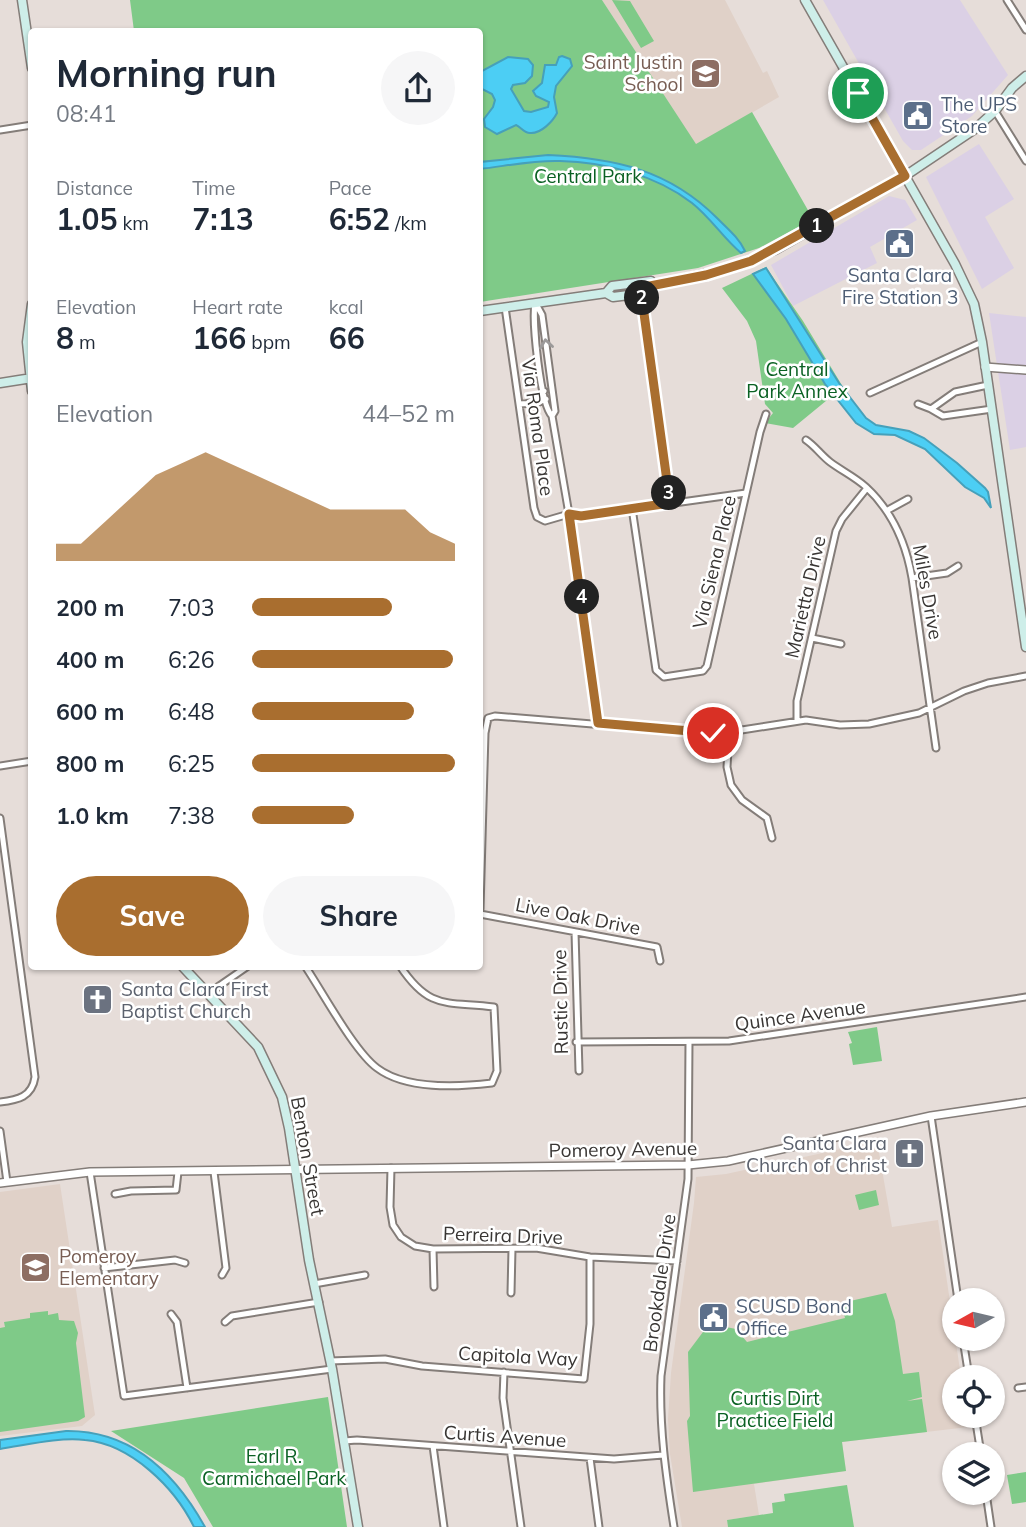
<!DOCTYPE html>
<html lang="en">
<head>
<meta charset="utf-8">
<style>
  :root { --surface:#fff; --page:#f6f6f7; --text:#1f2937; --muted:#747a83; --accent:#a96e2f }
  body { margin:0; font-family:Mulish,sans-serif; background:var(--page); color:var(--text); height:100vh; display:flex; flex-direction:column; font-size:26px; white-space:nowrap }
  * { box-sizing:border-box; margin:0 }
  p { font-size:23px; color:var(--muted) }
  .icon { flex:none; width:38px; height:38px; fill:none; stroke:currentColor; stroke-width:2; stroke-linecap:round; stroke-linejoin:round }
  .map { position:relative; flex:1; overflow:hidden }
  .side { position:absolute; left:28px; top:28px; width:455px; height:942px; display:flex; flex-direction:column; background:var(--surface); border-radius:7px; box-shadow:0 2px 5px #0004 }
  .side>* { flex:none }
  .needle { width:46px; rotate:262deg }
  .tools { position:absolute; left:942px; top:1288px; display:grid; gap:14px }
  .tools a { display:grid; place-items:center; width:63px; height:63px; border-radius:50%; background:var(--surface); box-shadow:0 2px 5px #0004; font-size:35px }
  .pin { position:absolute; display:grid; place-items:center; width:60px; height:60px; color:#fff; margin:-30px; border:4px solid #fff; border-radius:50%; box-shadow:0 2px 7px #0007 }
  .km { position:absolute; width:35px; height:35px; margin:-18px; border-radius:50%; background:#222; color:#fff; font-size:19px; line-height:35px; text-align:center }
  .round { display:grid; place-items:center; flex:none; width:74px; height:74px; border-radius:37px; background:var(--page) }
  .overview { display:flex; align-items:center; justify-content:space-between; height:119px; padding:0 28px }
  h1 { font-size:38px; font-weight:700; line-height:52px }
  .figures { display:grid; grid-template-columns:repeat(3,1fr); gap:10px; height:119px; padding:7px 28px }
  .figures div { display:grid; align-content:center }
  .figures b { font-size:30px; font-weight:700 }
  .figures small { font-size:19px; font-weight:400 }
  .figures p { font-size:19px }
  .chart { height:196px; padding:14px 28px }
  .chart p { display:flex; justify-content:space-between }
  .chart svg { width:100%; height:126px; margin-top:7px; fill:var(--accent); opacity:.7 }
  .button { display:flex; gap:14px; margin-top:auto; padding:14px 28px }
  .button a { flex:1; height:80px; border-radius:42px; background:var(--accent); color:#fff; font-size:28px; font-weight:700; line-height:80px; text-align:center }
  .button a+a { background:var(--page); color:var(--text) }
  ul { padding:0 28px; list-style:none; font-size:23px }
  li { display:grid; grid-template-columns:112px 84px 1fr; align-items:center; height:52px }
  li i { height:18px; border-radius:9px; background:var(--accent) }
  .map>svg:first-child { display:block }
  .commercial { fill:#dbd0e5 }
  .built { fill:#e0d1c8 }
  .green { fill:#7fca88 }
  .water { fill:#4ccef4; stroke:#46a0ba; stroke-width:2 }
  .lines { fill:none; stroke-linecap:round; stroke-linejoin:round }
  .minor-casing { stroke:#847d79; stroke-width:9 }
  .tertiary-casing { stroke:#847d79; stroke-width:10 }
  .secondary-casing { stroke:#847d79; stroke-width:11 }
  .minor { stroke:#fff; stroke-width:5 }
  .tertiary { stroke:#fff; stroke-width:7 }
  .secondary { stroke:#ceeee9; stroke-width:8 }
  .oneway { stroke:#9c9a9a }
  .route-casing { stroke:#fff; stroke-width:14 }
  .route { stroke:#a96e2f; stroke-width:9 }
  .labels { text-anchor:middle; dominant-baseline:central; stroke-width:5; stroke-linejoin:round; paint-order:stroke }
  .education-label { font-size:19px; fill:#785e54; stroke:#fff; text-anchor:end }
  .service-label { font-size:19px; fill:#4e5e75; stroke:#fff; text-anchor:start }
  .park-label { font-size:19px; fill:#0a6123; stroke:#fff }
  .street-label { font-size:19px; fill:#393634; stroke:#fff }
  .worship-label { font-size:19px; fill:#5b616d; stroke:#fff; text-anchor:start }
</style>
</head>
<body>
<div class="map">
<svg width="1026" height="1527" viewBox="0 0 1026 1527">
  <rect width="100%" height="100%" fill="#e6ddd9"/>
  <path class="commercial" d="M823,0H960L1008,75L972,116L921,150H912L903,141Z
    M979,144L1014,199L985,217L1014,268L982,289L926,177Z
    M889,196L905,200L917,220L870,247L877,263L793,306L771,265Z
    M989,313L1026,317V447L1010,450Z"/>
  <path class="built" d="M602,0H725L763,73L767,71L779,97L696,145Z
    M877,1141L892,1227L938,1220L961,1377H954V1416H967L968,1427L842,1442L846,1471L754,1484L759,1515L727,1520L728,1527H682L670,1454L668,1419L671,1373L694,1203L696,1177L726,1174Z
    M60,1184L95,1415L82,1426L0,1436V1192Z"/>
  <path class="green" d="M130,0H602L696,144L752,112L813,219L759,248L698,268L480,302V32L134,31Z
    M612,0L630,1L654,41L641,48Z
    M766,267L803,321L843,387L793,428L765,423L773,413L765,404L756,341L747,321L722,288Z
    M877,1027L882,1061L853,1065L849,1044L852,1043L848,1032Z
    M876,1190L879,1205L859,1210L855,1195Z
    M886,1293L895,1321L903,1374L919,1372L922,1397L907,1401L922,1399L927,1432L842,1442L846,1471L693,1492L687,1421L690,1416L688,1352L703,1332L726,1327L736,1329L747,1342L845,1318L841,1303Z
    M48,1311V1315L58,1313L59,1320L74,1321L78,1333L76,1343L85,1417L78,1421L0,1432V1328L5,1327L4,1322L30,1318V1313Z
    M328,1397L347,1527H213L184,1478L111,1431Z
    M1026,1472V1502L1012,1504L1007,1475Z
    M847,1485L854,1527H728L727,1520L773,1513L772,1503L785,1501L784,1494Z"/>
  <path class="water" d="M562,56L570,59L572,66L556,86L554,97L557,113C553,121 541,134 530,133C524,133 521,127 516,125L497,134L485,127L484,119L493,107L495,100L492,94L480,88V72L508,57L528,59L533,65L532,76L525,83L513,85L511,89L524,111L531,112L548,107L549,102L536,96L533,91L542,83L545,65H556L559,57Z
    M548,155C615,158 669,170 717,218C728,229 739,238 745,251L741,253C723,238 711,218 692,203C656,175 605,162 560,161C533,160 506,166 480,169V162Z
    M766,268L839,383L866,418L876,425L909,431L924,438L957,463L985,488L988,492L991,508L984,498L965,487L925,449L895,435L874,434L856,423L825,384L786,319L753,274Z
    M66,1431C132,1430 175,1473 205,1527H194C175,1488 131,1444 85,1440C58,1437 27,1445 0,1449V1440Z"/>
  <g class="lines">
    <defs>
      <path id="minor" d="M1007,0L1026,30
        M995,111L1026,161
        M0,130L32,125
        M641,293L670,503
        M535,303C532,321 540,404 552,416L569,514L598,723
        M536,304L542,315L555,411L552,416
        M505,307L534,508L537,517L545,521L569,514
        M988,385L955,392L931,409L943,416L992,409
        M870,393L982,342
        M529,402L540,397L544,391
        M519,404L537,403L546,399
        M918,404L931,409
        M806,440C815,446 821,455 830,462C842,471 855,477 866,487C893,512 906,543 912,578L936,748
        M632,508L656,670L664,677L703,671L707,666L760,432L766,414
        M888,510L908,499
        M569,514L581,516L746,493
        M912,578L947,573L958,566
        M812,638L841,644
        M797,721V701L836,531L842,519L867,488
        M729,732L727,767L731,785L742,800L767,818L772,838
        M0,766L32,761
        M0,818L35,1077C32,1097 18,1100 0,1102
        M480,909L485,733L488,718L495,716L701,733L729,732L806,720L840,725L869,724L919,713L964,691L988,683L1026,676
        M480,914L657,947L660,961
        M575,932L579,1071
        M305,966C322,991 354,1051 377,1068C406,1090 457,1087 492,1083L497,1071L494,1007C447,1001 430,1011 400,966
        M209,993L248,966
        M576,1042L729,1041L1026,997
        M931,1116L958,1300
        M0,1131L7,1182
        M391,1168L390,1207L393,1225L401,1237L415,1246L433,1249L536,1248L590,1257L677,1261
        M90,1172L124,1396L332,1369
        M214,1172L226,1268L222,1275
        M115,1194L131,1191L176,1190L178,1172
        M433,1249L434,1287
        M104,1268L175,1260L185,1263
        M314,1284L365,1275
        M511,1293L512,1249
        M171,1314L177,1322L187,1388
        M225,1322L232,1316L319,1302
        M963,1339L969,1377
        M330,1361L385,1359L422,1366L584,1379L590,1324V1257
        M504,1372L503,1398L521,1527
        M1018,1388L1026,1387
        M975,1416L981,1454
        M344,1441L357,1440L614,1459L663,1455
        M433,1446L444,1527
        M590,1458L599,1527
        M986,1493L991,1527
        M674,1527C666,1476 659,1427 661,1376L688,1179L689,1042"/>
      <path id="tertiary" d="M985,367L1026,370
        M0,1183L90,1172L688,1165L728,1161L931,1116L1026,1102"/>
      <path id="secondary" d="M22,0L32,68
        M805,0L955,264L974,304L982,342L1026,647
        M606,293L612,286L651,281L654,286
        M641,293L645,287L727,269L775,250L905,176L975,129L995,111L1012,88L1026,76
        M32,304L27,342L32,391
        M480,311L606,293L613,297L645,293
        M0,383L32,378
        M182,966L258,1047L282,1097L289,1128L309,1260L332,1369L358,1527"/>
    </defs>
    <use href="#minor" class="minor-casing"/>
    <use href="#tertiary" class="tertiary-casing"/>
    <use href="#secondary" class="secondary-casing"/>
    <use href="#minor" class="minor"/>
    <use href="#tertiary" class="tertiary"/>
    <use href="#secondary" class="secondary"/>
  </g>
  <defs><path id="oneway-chevron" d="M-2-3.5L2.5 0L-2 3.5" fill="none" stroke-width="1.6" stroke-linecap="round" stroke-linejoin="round" transform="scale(1.75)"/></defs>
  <use class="oneway" href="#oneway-chevron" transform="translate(546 344) rotate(-98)"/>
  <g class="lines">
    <defs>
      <path id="route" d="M713,733L598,723L569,514L581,516L670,503L642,299L641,293L645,287L706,275L751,261L905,176L858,93"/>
    </defs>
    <use href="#route" class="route-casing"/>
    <use href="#route" class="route"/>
  </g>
  <defs>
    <symbol id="school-square" viewBox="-11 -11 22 22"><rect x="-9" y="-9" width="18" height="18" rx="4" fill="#8d6e63" stroke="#fff"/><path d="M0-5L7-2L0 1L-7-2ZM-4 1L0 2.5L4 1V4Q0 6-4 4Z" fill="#fff"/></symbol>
    <symbol id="civic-square" viewBox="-11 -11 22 22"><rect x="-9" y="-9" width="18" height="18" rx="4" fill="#5c6f8a" stroke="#fff"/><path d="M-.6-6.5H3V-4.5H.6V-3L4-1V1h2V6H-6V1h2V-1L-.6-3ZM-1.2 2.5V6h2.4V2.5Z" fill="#fff"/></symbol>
    <symbol id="church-square" viewBox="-11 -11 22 22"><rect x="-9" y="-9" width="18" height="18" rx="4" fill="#6b7280" stroke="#fff"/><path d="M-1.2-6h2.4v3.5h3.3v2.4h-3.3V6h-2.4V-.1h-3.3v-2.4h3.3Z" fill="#fff"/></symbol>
  </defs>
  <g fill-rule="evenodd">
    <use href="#school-square" x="688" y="56" width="35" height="35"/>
    <use href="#civic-square" x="900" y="98" width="35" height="35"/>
    <use href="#civic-square" x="882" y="226" width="35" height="35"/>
    <use href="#church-square" x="80" y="982" width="35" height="35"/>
    <use href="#church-square" x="892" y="1136" width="35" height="35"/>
    <use href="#school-square" x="18" y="1250" width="35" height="35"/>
    <use href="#civic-square" x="696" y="1300" width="35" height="35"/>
  </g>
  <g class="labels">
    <g class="education-label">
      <text x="683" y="62">Saint Justin<tspan x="683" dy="22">School</tspan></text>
      <text x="59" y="1256" text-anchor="start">Pomeroy<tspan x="59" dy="22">Elementary</tspan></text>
    </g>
    <g class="service-label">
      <text x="941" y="104">The UPS<tspan x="941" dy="22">Store</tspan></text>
      <text x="900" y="275" text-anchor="middle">Santa Clara<tspan x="900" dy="22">Fire Station 3</tspan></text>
      <text x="736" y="1306">SCUSD Bond<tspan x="736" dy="22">Office</tspan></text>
    </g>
    <g class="park-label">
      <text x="588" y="176">Central Park</text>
      <text x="797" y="369">Central<tspan x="797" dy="22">Park Annex</tspan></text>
      <text x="775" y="1398">Curtis Dirt<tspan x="775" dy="22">Practice Field</tspan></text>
      <text x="274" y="1456">Earl R.<tspan x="274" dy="22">Carmichael Park</tspan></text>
    </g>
    <g class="street-label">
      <text transform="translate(538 427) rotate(82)">Via Roma Place</text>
      <text transform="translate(714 562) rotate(-77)">Via Siena Place</text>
      <text transform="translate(928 592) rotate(80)">Miles Drive</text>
      <text transform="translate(805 597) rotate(-77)">Marietta Drive</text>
      <text transform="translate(578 916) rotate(11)">Live Oak Drive</text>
      <text transform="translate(560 1002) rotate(-91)">Rustic Drive</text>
      <text transform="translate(800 1015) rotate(-8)">Quince Avenue</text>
      <text transform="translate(623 1149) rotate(-1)">Pomeroy Avenue</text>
      <text transform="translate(308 1156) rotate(80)">Benton Street</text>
      <text transform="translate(503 1235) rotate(2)">Perreira Drive</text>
      <text transform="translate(659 1283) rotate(-82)">Brookdale Drive</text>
      <text transform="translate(518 1356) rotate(3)">Capitola Way</text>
      <text transform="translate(505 1436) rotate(4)">Curtis Avenue</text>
    </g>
    <g class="worship-label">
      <text x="121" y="989">Santa Clara First<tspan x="121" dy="22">Baptist Church</tspan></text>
      <text x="887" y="1143" text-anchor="end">Santa Clara<tspan x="887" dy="22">Church of Christ</tspan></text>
    </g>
  </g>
</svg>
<div class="tools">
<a><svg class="needle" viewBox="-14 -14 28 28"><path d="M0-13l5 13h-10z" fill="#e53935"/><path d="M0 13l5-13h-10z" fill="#747a83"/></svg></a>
<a><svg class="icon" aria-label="locate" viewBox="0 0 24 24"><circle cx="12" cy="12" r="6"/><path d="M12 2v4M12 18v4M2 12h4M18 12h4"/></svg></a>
<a><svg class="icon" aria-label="layers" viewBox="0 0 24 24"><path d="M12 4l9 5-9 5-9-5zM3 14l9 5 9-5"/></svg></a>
</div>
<div class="pin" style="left:858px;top:93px;background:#1e9e55"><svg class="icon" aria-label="arrive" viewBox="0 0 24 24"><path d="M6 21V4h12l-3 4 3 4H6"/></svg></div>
<div class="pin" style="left:713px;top:733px;background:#d93025"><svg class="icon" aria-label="check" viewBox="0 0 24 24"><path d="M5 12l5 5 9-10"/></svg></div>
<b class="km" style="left:817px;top:226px">1</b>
<b class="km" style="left:642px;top:298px">2</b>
<b class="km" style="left:669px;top:493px">3</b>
<b class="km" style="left:582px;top:597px">4</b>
<section class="side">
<div class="overview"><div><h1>Morning run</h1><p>08:41</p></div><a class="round"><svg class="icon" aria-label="share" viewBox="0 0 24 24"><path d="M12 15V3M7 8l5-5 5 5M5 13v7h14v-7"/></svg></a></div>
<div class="figures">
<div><p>Distance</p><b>1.05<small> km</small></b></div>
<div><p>Time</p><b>7:13</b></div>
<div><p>Pace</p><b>6:52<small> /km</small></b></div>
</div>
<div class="figures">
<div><p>Elevation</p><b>8<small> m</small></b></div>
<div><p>Heart rate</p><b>166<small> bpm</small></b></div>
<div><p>kcal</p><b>66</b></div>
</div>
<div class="chart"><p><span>Elevation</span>44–52 m</p>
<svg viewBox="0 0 160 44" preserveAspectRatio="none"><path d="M0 44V38L10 38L20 30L30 22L40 14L50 10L60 6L70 10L80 14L90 18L100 22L110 26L120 26L130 26L140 26L150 34L160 38V44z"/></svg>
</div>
<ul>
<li><b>200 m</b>7:03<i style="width:69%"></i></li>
<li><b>400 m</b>6:26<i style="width:99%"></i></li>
<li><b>600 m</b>6:48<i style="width:80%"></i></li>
<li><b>800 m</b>6:25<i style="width:100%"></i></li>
<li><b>1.0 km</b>7:38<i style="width:50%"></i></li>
</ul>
<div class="button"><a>Save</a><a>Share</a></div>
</section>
</div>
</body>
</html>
